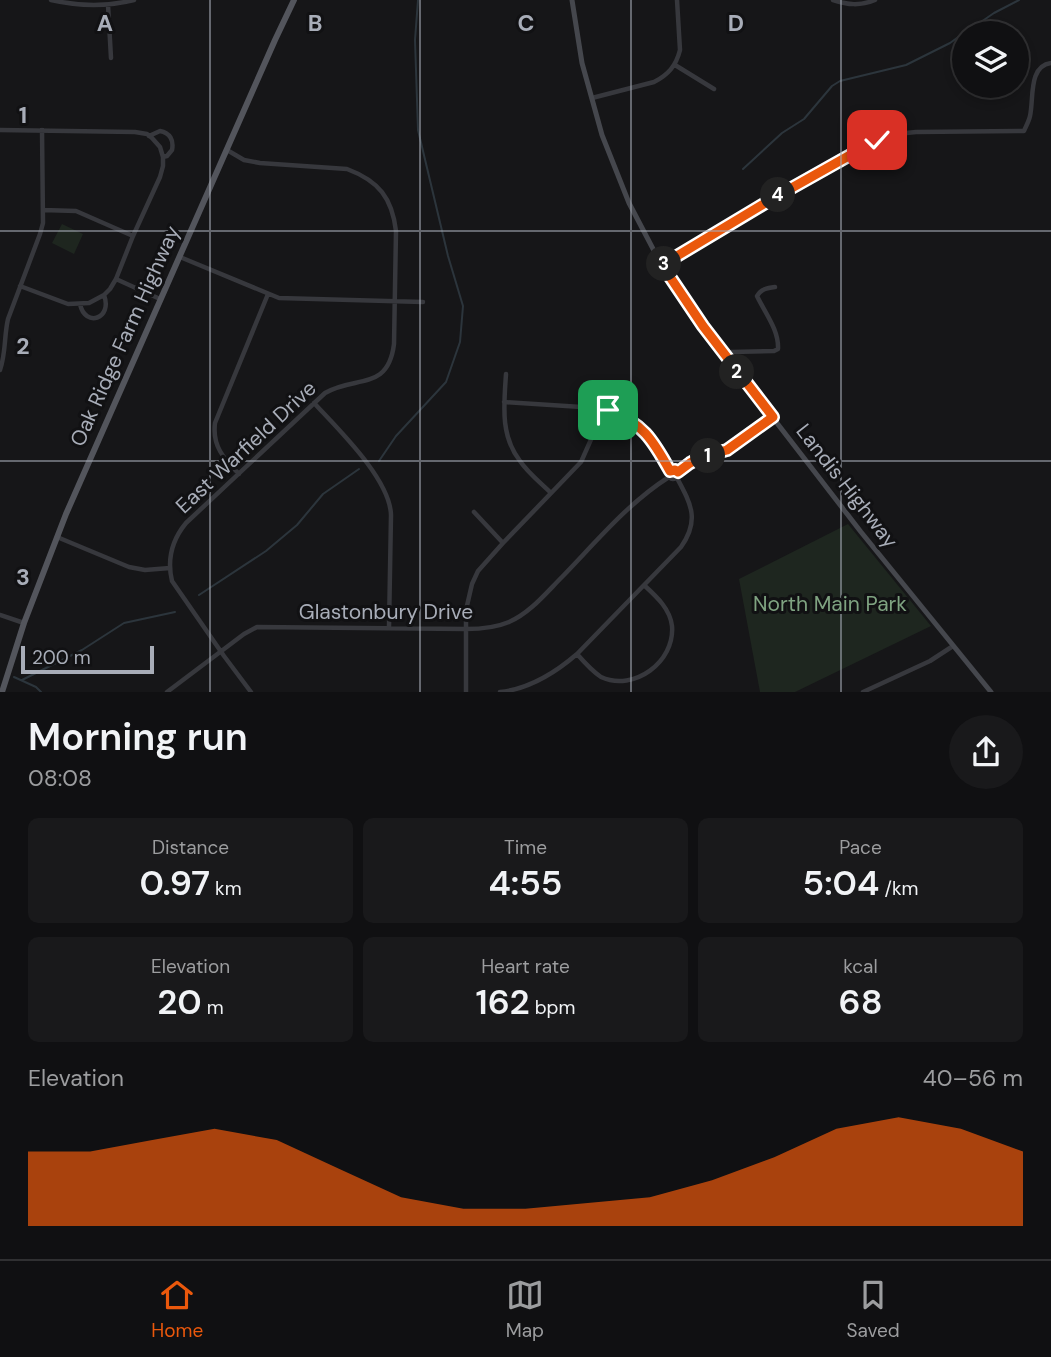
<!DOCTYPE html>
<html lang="en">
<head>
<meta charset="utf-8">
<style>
  :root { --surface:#101012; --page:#19191b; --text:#f1f3f6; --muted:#9c9d9f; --line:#303032; --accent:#ea580c }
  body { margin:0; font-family:"DM Sans",sans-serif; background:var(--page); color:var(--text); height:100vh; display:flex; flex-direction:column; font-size:26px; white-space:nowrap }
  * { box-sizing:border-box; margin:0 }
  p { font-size:23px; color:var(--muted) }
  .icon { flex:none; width:38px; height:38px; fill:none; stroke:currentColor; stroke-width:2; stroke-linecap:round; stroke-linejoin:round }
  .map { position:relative; height:692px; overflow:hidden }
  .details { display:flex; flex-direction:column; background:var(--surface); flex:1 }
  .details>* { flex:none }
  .fabs { position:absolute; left:952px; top:21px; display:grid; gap:14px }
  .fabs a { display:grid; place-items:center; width:77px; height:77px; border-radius:50%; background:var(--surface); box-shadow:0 4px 10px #0003,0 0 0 2px var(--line); font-size:35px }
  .scale { position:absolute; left:21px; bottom:18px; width:133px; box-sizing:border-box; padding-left:7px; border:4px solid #a8adb8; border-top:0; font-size:19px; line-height:24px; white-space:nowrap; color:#a8adb8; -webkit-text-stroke:5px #111113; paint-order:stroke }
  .pin { position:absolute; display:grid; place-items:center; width:60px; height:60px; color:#fff; margin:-30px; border-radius:14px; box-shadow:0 4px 10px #0006 }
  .km { position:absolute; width:35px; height:35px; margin:-18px; border-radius:50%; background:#222; color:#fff; font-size:19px; line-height:35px; text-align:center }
  .round { display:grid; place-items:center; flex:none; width:74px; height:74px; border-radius:37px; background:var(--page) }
  .headline { display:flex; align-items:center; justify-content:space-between; height:119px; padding:0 28px }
  h1 { font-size:38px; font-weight:600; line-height:52px }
  .stats { display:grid; grid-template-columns:repeat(3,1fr); gap:10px; height:119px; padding:7px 28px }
  .stats div { display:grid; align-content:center; border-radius:10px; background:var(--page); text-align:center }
  .stats b { font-size:35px; font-weight:600 }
  .stats small { font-size:19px; font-weight:400 }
  .stats p { font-size:19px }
  .chart { height:196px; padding:14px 28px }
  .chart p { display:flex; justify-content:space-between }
  .chart svg { width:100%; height:126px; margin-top:7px; fill:var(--accent); opacity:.7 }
  .dock { display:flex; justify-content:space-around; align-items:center; height:98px; border-top:2px solid var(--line); background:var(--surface); font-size:19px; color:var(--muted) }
  .dock a { display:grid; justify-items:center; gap:4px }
  .dock .current { color:var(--accent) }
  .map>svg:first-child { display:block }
  .green { fill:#1e261f }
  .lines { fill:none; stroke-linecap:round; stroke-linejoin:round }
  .stream { stroke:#2c353c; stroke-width:2 }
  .street { stroke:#37383d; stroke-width:4.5 }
  .secondary { stroke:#45474d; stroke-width:5 }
  .primary { stroke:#53555c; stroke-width:6 }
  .route-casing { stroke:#fff; stroke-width:14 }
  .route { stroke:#ea580c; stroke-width:9 }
  .grid { fill:none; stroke:#a8adb8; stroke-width:2; stroke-opacity:0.55 }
  .labels { text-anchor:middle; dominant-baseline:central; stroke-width:6; stroke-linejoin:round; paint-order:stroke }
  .street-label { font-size:21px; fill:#a8adb8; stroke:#111113 }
  .park-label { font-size:21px; fill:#7fa381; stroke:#111113 }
  .grid-label { font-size:23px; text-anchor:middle; font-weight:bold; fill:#a8adb8; stroke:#111113; stroke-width:6; stroke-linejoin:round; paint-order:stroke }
</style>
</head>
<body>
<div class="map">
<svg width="1051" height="692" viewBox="0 0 1051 692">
  <rect width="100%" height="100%" fill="#161618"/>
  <path class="green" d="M62,224L83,234L74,254L52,243Z
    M848,524L931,626L795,692H760L739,579Z"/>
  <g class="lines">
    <path class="stream" d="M965,33L994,13L1019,0
      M743,169L782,133L804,119L832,86L840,81L906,65L950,43L964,33
      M379,461L396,436L446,382L460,342L463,306L448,256L418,130L415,40L418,0
      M199,595L266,551L297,525L323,494L359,469
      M14,677L36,687L41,692
      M22,680L82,650L124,623L175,612"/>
    <path class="street" d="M51,0C78,6 106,7 134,0
      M833,0C848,5 860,6 875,0
      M108,5L111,58
      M675,65L714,89
      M592,98L654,82C668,75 676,66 680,50L677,0
      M0,130L135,132L147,134L152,138L160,147L163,157V166L160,177L133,236L116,279L110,289L104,295L89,303L68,304L20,286
      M149,136L160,131C170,133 174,140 172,150L167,156L163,157
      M227,150L244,160L260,163L347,169C379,181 392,198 396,231L394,344C388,392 355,375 325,393L186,523C172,540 167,560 172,581L224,656L251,692
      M43,210L76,211L133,236
      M180,257L279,298L423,302
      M662,266L779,195L877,140L897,134L916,132L1024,131C1026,126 1029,121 1030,116C1034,99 1028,66 1051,63
      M116,279L160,299
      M80,304C85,328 113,319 104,295
      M726,357L731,352L774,351L778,349C779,330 765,313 757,296C761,289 767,288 775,287
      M0,370C6,353 4,336 8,319L40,234L43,223L42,130
      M506,374C504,405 500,435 520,461C528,473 541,483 551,493
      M504,402L597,408L620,414L646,432L655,443L670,471
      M314,403C338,429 390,479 391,515L389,627
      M668 474a5 5 0 1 1 10 0a5 5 0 1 1-10 0Z
      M678,472L690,463L701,457L727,450L773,417
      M239,474C224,459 212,446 215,423L268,294
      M474,512L503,543
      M57,537L129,567L145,570L170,568
      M0,615L24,623
      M577,654C584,662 592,671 601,677C634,692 675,662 672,626C670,609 657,597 645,586
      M167,692L244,634L257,627L466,629C481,629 495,628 509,622C530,613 546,593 562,577C596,542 628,503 669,477
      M466,692V610L472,584L478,571L503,543L581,462L593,435L597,408
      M500,692C529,689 555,673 577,654L681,547C700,520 691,504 677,478
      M863,692L930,661L953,646"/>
    <path class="secondary" d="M572,0L582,63L602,135L629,203L662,266L726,357L861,532L991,692"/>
    <path class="primary" d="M2,692L24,623L66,514L275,40L294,0"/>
  </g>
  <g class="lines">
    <defs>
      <path id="route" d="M608,410C642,422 653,440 670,471L675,470L678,472L690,463L701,457L727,450L773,417L703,326L662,265L772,199L877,140"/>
    </defs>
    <use href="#route" class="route-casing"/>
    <use href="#route" class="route"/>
  </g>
  <path class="grid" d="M210,0V692M420,0V692M631,0V692M841,0V692M0,231H1051M0,461H1051"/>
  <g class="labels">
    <g class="street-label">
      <text transform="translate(125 336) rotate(-66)">Oak Ridge Farm Highway</text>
      <text transform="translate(246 447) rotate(-43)">East Warfield Drive</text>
      <text transform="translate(847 486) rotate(52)">Landis Highway</text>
      <text x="386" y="612">Glastonbury Drive</text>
    </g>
    <g class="park-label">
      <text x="830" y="604">North Main Park</text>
    </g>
  </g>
  <g class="grid-label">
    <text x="105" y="31">A</text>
    <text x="315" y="31">B</text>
    <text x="526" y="31">C</text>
    <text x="736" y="31">D</text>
    <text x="23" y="123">1</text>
    <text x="23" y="354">2</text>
    <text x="23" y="585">3</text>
  </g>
</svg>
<div class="fabs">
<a><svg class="icon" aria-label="layers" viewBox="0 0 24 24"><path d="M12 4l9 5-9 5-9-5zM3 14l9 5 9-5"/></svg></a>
</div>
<div class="scale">200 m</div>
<div class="pin" style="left:608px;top:410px;background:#1e9e55"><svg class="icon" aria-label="arrive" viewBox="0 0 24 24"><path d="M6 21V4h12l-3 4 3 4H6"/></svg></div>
<div class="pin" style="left:877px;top:140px;background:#d93025"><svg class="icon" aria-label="check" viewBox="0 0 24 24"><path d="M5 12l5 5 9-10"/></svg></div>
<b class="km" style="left:708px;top:456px">1</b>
<b class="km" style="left:737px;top:372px">2</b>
<b class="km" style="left:664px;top:264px">3</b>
<b class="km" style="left:778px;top:195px">4</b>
</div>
<section class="details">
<div class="headline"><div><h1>Morning run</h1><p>08:08</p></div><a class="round"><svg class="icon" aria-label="share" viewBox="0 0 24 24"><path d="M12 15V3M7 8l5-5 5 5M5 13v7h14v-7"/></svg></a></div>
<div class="stats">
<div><p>Distance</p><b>0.97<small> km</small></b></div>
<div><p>Time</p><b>4:55</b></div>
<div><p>Pace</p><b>5:04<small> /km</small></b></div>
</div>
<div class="stats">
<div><p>Elevation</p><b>20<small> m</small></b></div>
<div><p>Heart rate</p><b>162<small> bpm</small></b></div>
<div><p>kcal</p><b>68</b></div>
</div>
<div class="chart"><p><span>Elevation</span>40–56 m</p>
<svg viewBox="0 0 160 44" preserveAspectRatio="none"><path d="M0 44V18L10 18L20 14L30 10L40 14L50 24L60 34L70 38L80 38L90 36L100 34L110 28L120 20L130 10L140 6L150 10L160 18V44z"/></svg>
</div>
</section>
<nav class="dock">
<a class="current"><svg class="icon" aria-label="home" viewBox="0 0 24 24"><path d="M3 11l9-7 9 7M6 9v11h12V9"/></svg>Home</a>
<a><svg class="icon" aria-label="map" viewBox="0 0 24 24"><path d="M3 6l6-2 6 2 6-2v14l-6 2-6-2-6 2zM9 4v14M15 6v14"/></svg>Map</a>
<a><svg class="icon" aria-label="saved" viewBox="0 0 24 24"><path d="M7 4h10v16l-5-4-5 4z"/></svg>Saved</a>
</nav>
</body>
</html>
